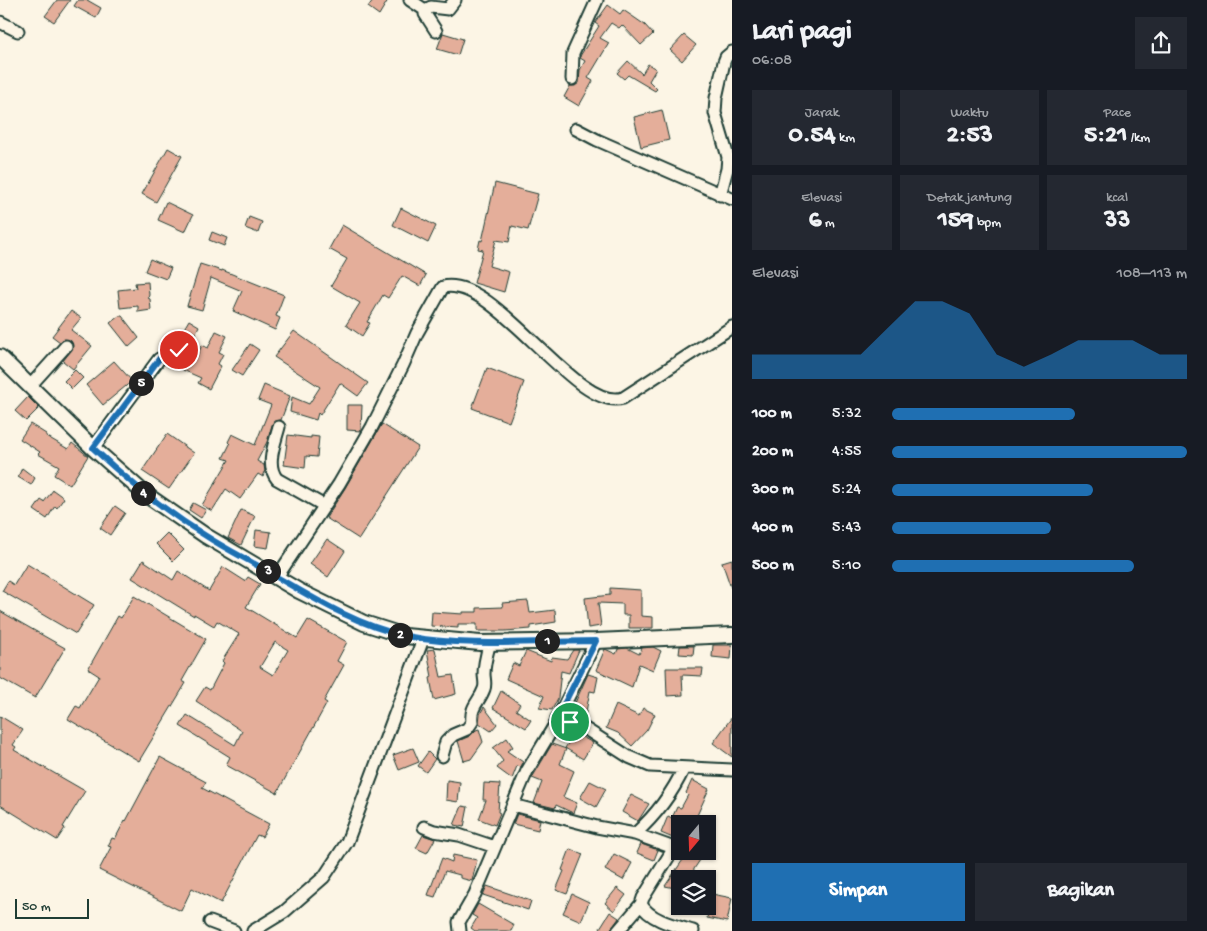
<!DOCTYPE html>
<html lang="id">
<head>
<meta charset="utf-8">
<style>
  :root { --surface:#171b24; --page:#242831; --text:#f1f3f6; --muted:#9ea1a6; --accent:#1f6fb2 }
  body { margin:0; font-family:"Gochi Hand",sans-serif; background:var(--page); color:var(--text); height:100vh; display:flex; flex-direction:column; font-size:19px; white-space:nowrap }
  * { box-sizing:border-box; margin:0 }
  p { font-size:16px; color:var(--muted) }
  .icon { flex:none; width:28px; height:28px; fill:none; stroke:currentColor; stroke-width:2; stroke-linecap:round; stroke-linejoin:round }
  .map { position:relative; flex:1; overflow:hidden }
  .drawer { display:flex; flex-direction:column; background:var(--surface); width:475px }
  .drawer>* { flex:none }
  .needle { width:32px; rotate:199deg }
  .buttons { position:absolute; left:671px; top:815px; display:grid; gap:10px }
  .buttons a { display:grid; place-items:center; width:45px; height:45px; border-radius:0px; background:var(--surface); box-shadow:0 1px 4px #0004; font-size:25px }
  .scale { position:absolute; left:15px; bottom:12px; width:74px; box-sizing:border-box; padding-left:5px; border:2px solid #1f3d34; border-top:0; font-size:14px; line-height:18px; white-space:nowrap; color:#1f3d34; -webkit-text-stroke:4px #fcf5e5; paint-order:stroke }
  .pin { position:absolute; display:grid; place-items:center; width:42px; height:42px; color:#fff; margin:-21px; border:2px solid #fff; border-radius:50%; box-shadow:0 1px 5px #0007 }
  .km { position:absolute; width:25px; height:25px; margin:-12px; border-radius:50%; background:#222; color:#fff; font-size:14px; line-height:25px; text-align:center }
  .round { display:grid; place-items:center; flex:none; width:52px; height:52px; border-radius:0px; background:var(--page) }
  .head { display:flex; align-items:center; justify-content:space-between; height:85px; padding:0 20px }
  h1 { font-size:28px; font-weight:700; line-height:38px }
  .stats { display:grid; grid-template-columns:repeat(3,1fr); gap:8px; height:85px; padding:5px 20px }
  .stats div { display:grid; align-content:center; border-radius:0px; background:var(--page); text-align:center }
  .stats b { font-size:25px; font-weight:700 }
  .stats small { font-size:14px; font-weight:400 }
  .stats p { font-size:14px }
  .chart { height:140px; padding:10px 20px }
  .chart p { display:flex; justify-content:space-between }
  .chart svg { width:100%; height:90px; margin-top:5px; fill:var(--accent); opacity:.7 }
  .cta { display:flex; gap:10px; margin-top:auto; padding:10px 20px }
  .cta a { flex:1; height:58px; border-radius:0px; background:var(--accent); color:#fff; font-size:20px; font-weight:700; line-height:58px; text-align:center }
  .cta a+a { background:var(--page); color:var(--text) }
  ul { padding:0 20px; list-style:none; font-size:16px }
  li { display:grid; grid-template-columns:80px 60px 1fr; align-items:center; height:38px }
  li i { height:12px; border-radius:6px; background:var(--accent) }
  main { display:flex; flex:1; min-height:0 }
  .map>svg:first-child { display:block }
  .building { fill:#e4ae9a; stroke:#1f3d34; fill-rule:evenodd }
  .lines { fill:none; stroke-linecap:round; stroke-linejoin:round }
  .minor-casing { stroke:#1f3d34; stroke-width:15 }
  .major-casing { stroke:#1f3d34; stroke-width:18 }
  .minor { stroke:#fcf5e5; stroke-width:11 }
  .major { stroke:#fcf5e5; stroke-width:14 }
  .route-casing { stroke:#fff; stroke-width:10 }
  .route { stroke:#1f6fb2; stroke-width:6 }
</style>
</head>
<body>
<main>
<div class="map">
<svg width="732" height="931" viewBox="0 0 732 931">
  <rect width="100%" height="100%" fill="#fcf5e5"/>
  <filter id="ink" filterUnits="userSpaceOnUse"><feTurbulence type="fractalNoise" baseFrequency=".02" numOctaves="2"/><feDisplacementMap in="SourceGraphic" scale="10" xChannelSelector="R" yChannelSelector="G"/><feConvolveMatrix kernelMatrix="1 2 1 2 8 2 1 2 1" color-interpolation-filters="sRGB"/></filter>
  <g filter="url(#ink)">
    <path class="building" d="M57,0H70L54,22L45,16Z
      M78,0H87L101,8L96,18L74,6Z
      M373,0H388L379,15L368,7Z
      M608,5L620,14L623,10L632,16L645,25L653,34L641,45L622,25L619,28L611,23L600,38L609,43L588,78L593,81L579,106L564,97L570,86H575L579,83L580,70L585,61L580,58V56L599,26L595,23Z
      M443,33L463,39L458,55L437,49Z
      M684,35L696,45L682,61L670,50Z
      M628,61L642,74L648,64L656,69L649,81L657,89L655,91L628,75L624,79L617,73Z
      M662,110L669,140L641,147L634,117Z
      M168,148L182,156L156,202L142,194Z
      M495,183L538,194L528,230L512,226L509,242L496,240L489,266L509,272L504,292L474,283L483,250L478,249L480,240L482,241Z
      M166,202L193,215L185,232L158,220Z
      M401,208L436,226L428,243L393,225Z
      M249,217L262,222L258,233L245,228Z
      M342,225L426,275L420,286L402,276L388,298L383,295L367,322L370,323L362,336L346,325L360,303L331,286L347,259L329,249Z
      M212,232L227,238L224,246L209,240Z
      M150,259L171,268L166,279L145,271Z
      M200,264L222,271V270L284,295L276,316L280,318L275,330L233,311L242,291L211,278L202,310L187,306Z
      M148,282L149,295L148,298L150,299L151,310L138,312V306L120,308L118,290L136,288L135,283Z
      M71,311L81,318L71,330L92,346L73,369L63,361L73,348L71,341L64,339L60,342L52,336Z
      M119,316H122L139,338L129,347L110,323Z
      M189,320L199,326L193,338L182,332Z
      M216,331L227,336L219,352L223,354L218,364L221,366L209,389L198,383L201,378L176,367L181,357L190,356L196,358L202,345L208,348Z
      M294,331L368,383L358,396L340,383L320,415L318,413L316,420L290,412L292,397L309,404L320,387L274,357Z
      M250,344L259,350L242,376L232,370Z
      M114,361L132,381L103,405L86,385Z
      M487,368L524,382L509,422L472,408Z
      M75,370L83,378L72,389L64,381Z
      M264,385L290,396L281,420L274,421L272,425L267,442L257,461L264,465L265,472L263,477L258,474L240,499L226,489L212,511L202,505L229,460L223,458L230,444L228,442L232,434L255,445L271,405L258,400Z
      M28,397L39,408L26,421L15,411Z
      M347,405H362L361,431L347,430Z
      M30,424L46,434V436L68,449L72,443L88,456L70,485L54,475L59,466L38,454L40,452L20,439Z
      M382,424L418,447L359,539L326,518L345,488Z
      M167,434L194,453L169,489L142,471Z
      M288,435L311,438V436L319,437L317,457L306,456L305,468L284,465Z
      M22,468L35,478L31,485L18,477Z
      M53,490L64,498L57,508L55,506L47,519L34,510L41,500L44,502Z
      M193,503L206,510L201,518L189,510Z
      M115,506L125,513L110,535L100,528Z
      M241,510L255,516L241,545L228,538Z
      M256,530L271,532L268,548L254,546Z
      M167,533L184,550L173,561L156,544Z
      M327,539L345,551L328,577L310,564Z
      M732,559V587L731,588L722,562Z
      M143,560L173,580L178,571L209,591L223,567L245,581L248,577L260,584L246,607L297,638L308,620L347,642L337,661L344,665L324,701L327,703L277,793L226,765L230,757L180,726L187,715L235,745L242,731L196,701L205,687L210,690L224,663L222,661L239,634L217,621L214,626L194,614V616L132,578ZM275,642L288,650L273,675L260,667Z
      M27,564L94,605L76,634L2,591L8,581L14,585Z
      M610,588L641,590V616L653,617V628H629V615H623V604L598,603L601,626L588,628L585,598L610,595Z
      M134,596L206,639L182,681L186,683L139,761L68,719L76,706L80,708L99,676L88,669L118,616L121,618Z
      M528,601L530,613L555,610L556,622L531,626V629L505,631H477V624H458V628L431,626L432,612L463,614V612H477V608L503,607L502,603Z
      M0,611L65,648L35,698L0,678Z
      M713,645H732L731,659L712,657Z
      M680,646H694L693,655L679,654Z
      M653,647L661,651L653,670L639,664L632,687L596,670L605,649L616,654L618,649L627,648L639,654L642,648Z
      M435,649L441,677L453,675L456,694L434,700L430,678L432,677L427,650Z
      M573,650H579L569,673L561,671L558,698L552,710L539,708L544,696L506,679L513,663L519,666L526,651L551,661L552,657L567,659Z
      M666,668H703L702,676L682,675L683,695L667,696Z
      M588,674L598,677L595,692L590,691L585,717L570,714Z
      M501,691L520,704L516,710L531,720L526,728L493,708Z
      M616,705L639,716L643,708L655,714L647,730L632,746L618,733L606,728Z
      M484,707L497,724L491,731L479,723L480,714Z
      M0,716L23,730L13,745L16,747L14,750L85,791L63,827L65,828L57,840L0,805Z
      M732,717V757L713,743Z
      M479,729L483,742L471,759L464,761L458,741L470,736L476,730Z
      M575,733L593,743L583,759L565,748Z
      M507,738L513,747L507,751L523,762L521,767L517,766L512,779L497,768L503,761L493,748Z
      M552,744L566,749L560,764L574,771L563,797L577,803L573,813L556,805L555,808L534,803L542,782L532,778Z
      M413,748L419,762L399,770L393,755Z
      M428,752L435,759L426,772L418,766Z
      M160,757L206,782L202,788L269,824L262,837L257,835L221,903L192,888L181,911L99,870L111,847L108,846L112,838L115,839L125,820L126,821Z
      M447,780L460,782L458,802L446,800Z
      M692,780L709,789L694,822L687,819L685,824H680V841L661,833L668,816L672,818L677,807L681,808L688,795L686,793Z
      M590,781L606,789L596,807L580,798Z
      M484,783L500,784L498,812L500,813L495,825L479,819L486,800H483Z
      M631,795L649,804L638,821L622,812Z
      M462,806L468,807L464,827L454,825Z
      M517,814L540,820L538,830L513,824Z
      M423,835L435,839L427,853L416,848Z
      M641,844L658,850L654,860L637,853Z
      M570,849L583,854L567,894L556,890L564,871L562,870Z
      M689,851H706L694,869L692,879H680V889L665,886Z
      M614,854L632,863L623,880L605,870Z
      M453,855L477,860L472,881L460,878V875L445,871L435,897L428,895L442,858L452,862Z
      M487,886L531,901L528,910L483,895Z
      M617,888L626,895L614,911L605,903Z
      M572,894L589,902L581,921L563,913Z
      M712,894L732,898L727,922L707,918Z
      M478,904L514,925L511,931H475L471,928L477,918L472,915Z
      M610,912L619,918L610,931H604L600,928Z"/>
    <g class="lines">
      <defs>
        <path id="minor" d="M410,0L425,10
          M0,22L18,31
          M436,31L425,14V10L431,7L448,9L455,0
          M572,79L573,53L597,0
          M576,129L597,140L732,199
          M720,195L727,169L728,157L715,113L716,98L724,62L726,57L732,52
          M30,386L66,346
          M279,427C275,443 265,465 277,479L323,505
          M93,448L159,359L179,350L191,348
          M277,577L339,484L372,427L403,365L417,333L443,287C496,275 576,413 623,398L732,327
          M557,718L584,728L629,757L650,766L732,770
          M442,756L446,742L453,735L467,729L472,722C470,706 479,703 484,689C486,684 484,679 484,674C484,663 487,653 490,642
          M513,805L597,827L635,834L674,848L643,898L641,904C649,920 676,926 693,931
          M424,827L434,831L459,835L495,847
          M635,834C656,815 672,794 684,768
          M210,922L234,931
          M253,931L284,912L324,877L347,842L423,639
          M460,931L459,922L475,894L527,771L553,728L596,641
          M618,931L641,904"/>
        <path id="major" d="M0,357L93,448L145,494L206,536L299,591L364,623L405,636L480,643L596,641L732,635"/>
      </defs>
      <use href="#minor" class="minor-casing"/>
      <use href="#major" class="major-casing"/>
      <use href="#minor" class="minor"/>
      <use href="#major" class="major"/>
    </g>
  </g>
  <g class="lines" filter="url(#ink)">
    <defs>
      <path id="route" d="M179,350L168,354L159,359L93,448C128,481 165,511 206,536C229,551 253,562 275,576C316,600 359,626 406,636C464,648 536,641 596,641L557,718L570,722"/>
    </defs>
    <use href="#route" class="route-casing"/>
    <use href="#route" class="route"/>
  </g>
</svg>
<div class="buttons">
<a><svg class="needle" viewBox="-14 -14 28 28"><path d="M0-13l5 13h-10z" fill="#e53935"/><path d="M0 13l5-13h-10z" fill="#9ea1a6"/></svg></a>
<a><svg class="icon" aria-label="layers" viewBox="0 0 24 24"><path d="M12 4l9 5-9 5-9-5zM3 14l9 5 9-5"/></svg></a>
</div>
<div class="scale">50 m</div>
<div class="pin" style="left:570px;top:722px;background:#1e9e55"><svg class="icon" aria-label="arrive" viewBox="0 0 24 24"><path d="M6 21V4h12l-3 4 3 4H6"/></svg></div>
<div class="pin" style="left:179px;top:350px;background:#d93025"><svg class="icon" aria-label="check" viewBox="0 0 24 24"><path d="M5 12l5 5 9-10"/></svg></div>
<b class="km" style="left:547px;top:641px">1</b>
<b class="km" style="left:400px;top:635px">2</b>
<b class="km" style="left:268px;top:571px">3</b>
<b class="km" style="left:143px;top:493px">4</b>
<b class="km" style="left:141px;top:383px">5</b>
</div>
<section class="drawer">
<div class="head"><div><h1>Lari pagi</h1><p>06:08</p></div><a class="round"><svg class="icon" aria-label="share" viewBox="0 0 24 24"><path d="M12 15V3M7 8l5-5 5 5M5 13v7h14v-7"/></svg></a></div>
<div class="stats">
<div><p>Jarak</p><b>0.54<small> km</small></b></div>
<div><p>Waktu</p><b>2:53</b></div>
<div><p>Pace</p><b>5:21<small> /km</small></b></div>
</div>
<div class="stats">
<div><p>Elevasi</p><b>6<small> m</small></b></div>
<div><p>Detak jantung</p><b>159<small> bpm</small></b></div>
<div><p>kcal</p><b>33</b></div>
</div>
<div class="chart"><p><span>Elevasi</span>108–113 m</p>
<svg viewBox="0 0 160 44" preserveAspectRatio="none"><path d="M0 44V32L10 32L20 32L30 32L40 32L50 19L60 6L70 6L80 12L90 32L100 38L110 32L120 25L130 25L140 25L150 32L160 32V44z"/></svg>
</div>
<ul>
<li><b>100 m</b>5:32<i style="width:62%"></i></li>
<li><b>200 m</b>4:55<i style="width:100%"></i></li>
<li><b>300 m</b>5:24<i style="width:68%"></i></li>
<li><b>400 m</b>5:43<i style="width:54%"></i></li>
<li><b>500 m</b>5:10<i style="width:82%"></i></li>
</ul>
<div class="cta"><a>Simpan</a><a>Bagikan</a></div>
</section>
</main>
</body>
</html>
